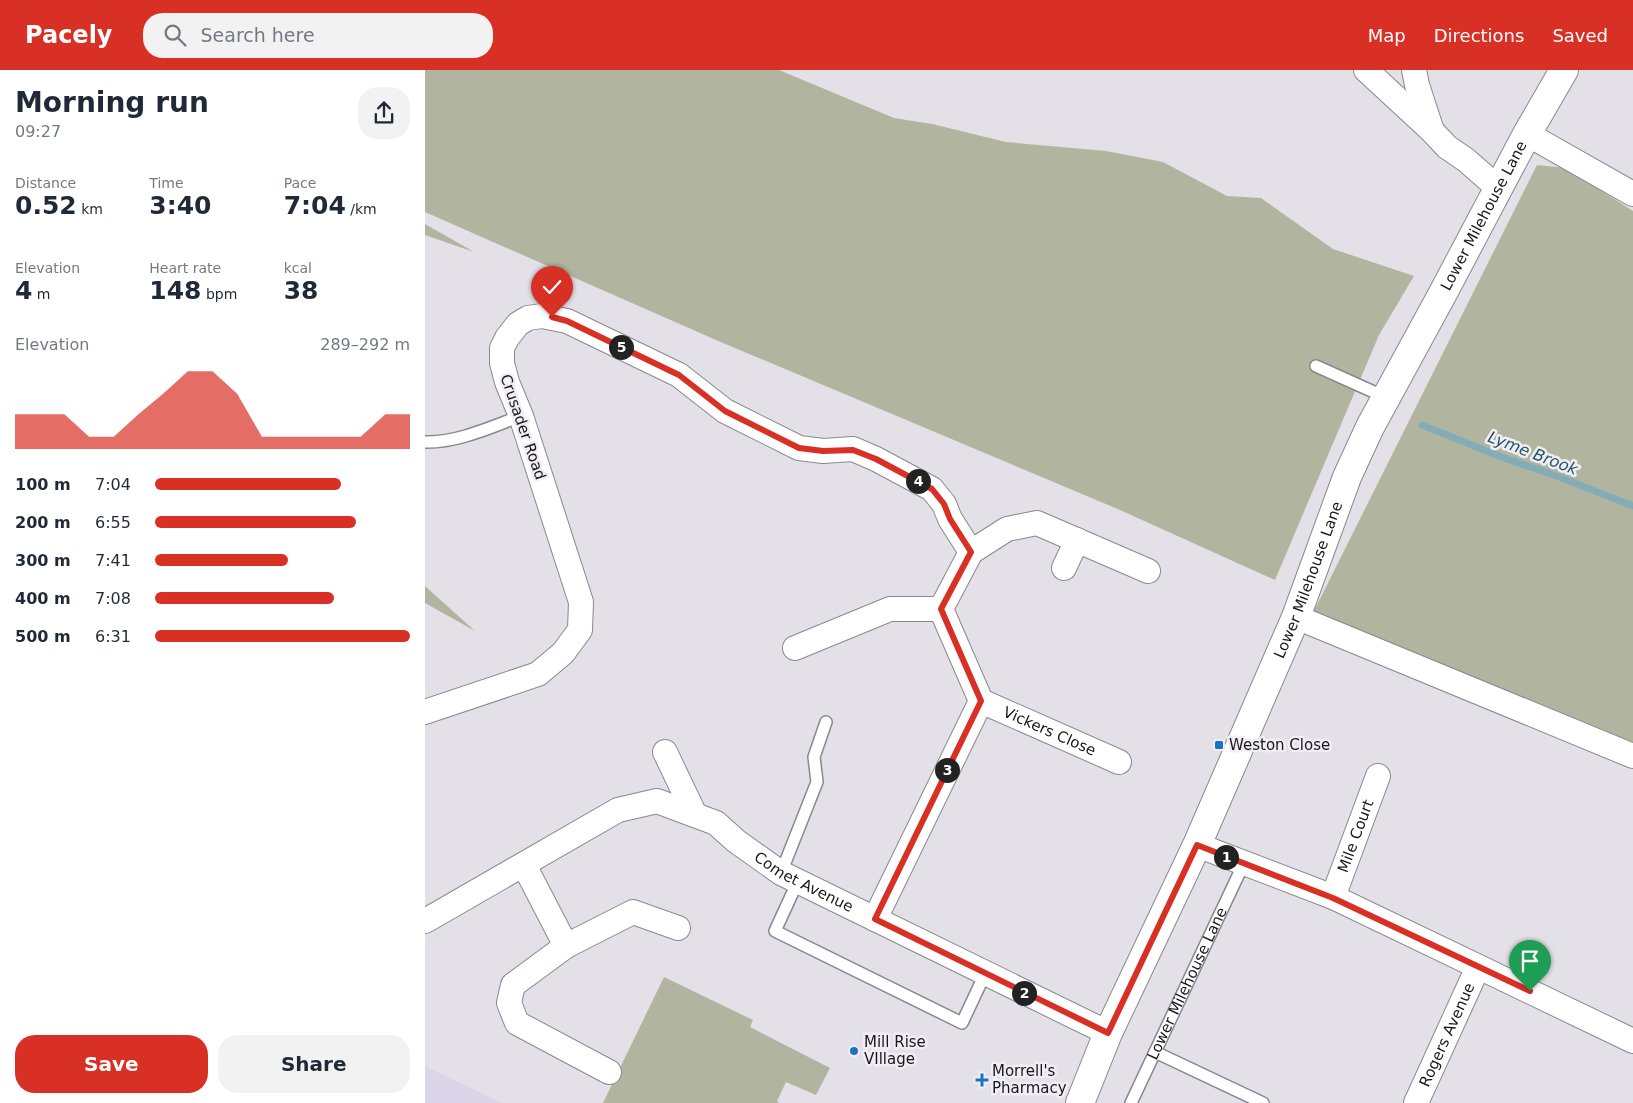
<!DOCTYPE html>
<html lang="en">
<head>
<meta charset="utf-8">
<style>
  :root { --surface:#fff; --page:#f2f2f3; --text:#1f2937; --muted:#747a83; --accent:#d93025 }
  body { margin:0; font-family:"DejaVu Sans",sans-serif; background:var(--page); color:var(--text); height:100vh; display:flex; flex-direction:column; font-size:19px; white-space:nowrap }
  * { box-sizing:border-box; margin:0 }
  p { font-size:16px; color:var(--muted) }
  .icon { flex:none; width:28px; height:28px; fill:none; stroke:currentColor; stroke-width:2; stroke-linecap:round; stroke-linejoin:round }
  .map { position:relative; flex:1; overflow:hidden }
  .sheet { display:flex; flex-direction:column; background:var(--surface); width:425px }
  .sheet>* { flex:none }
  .pin { position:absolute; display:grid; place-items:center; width:42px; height:42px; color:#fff; margin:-51px -21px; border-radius:50% 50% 50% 0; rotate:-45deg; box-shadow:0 0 5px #0007 }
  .pin .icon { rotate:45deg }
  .km { position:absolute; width:25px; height:25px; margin:-12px; border-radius:50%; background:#222; color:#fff; font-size:14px; line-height:25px; text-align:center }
  .round { display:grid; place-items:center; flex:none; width:52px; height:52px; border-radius:20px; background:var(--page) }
  .overview { display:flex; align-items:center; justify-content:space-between; height:85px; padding:0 15px }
  h1 { font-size:28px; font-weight:800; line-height:38px }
  .figures { display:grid; grid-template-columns:repeat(3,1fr); gap:8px; height:85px; padding:5px 15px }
  .figures div { display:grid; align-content:center }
  .figures b { font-size:25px; font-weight:800 }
  .figures small { font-size:14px; font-weight:400 }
  .figures p { font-size:14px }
  .chart { height:140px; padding:10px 15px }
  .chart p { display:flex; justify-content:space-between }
  .chart svg { width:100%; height:90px; margin-top:5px; fill:var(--accent); opacity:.7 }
  .cta { display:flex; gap:10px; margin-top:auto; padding:10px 15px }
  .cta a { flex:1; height:58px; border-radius:20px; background:var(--accent); color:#fff; font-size:20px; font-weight:800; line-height:58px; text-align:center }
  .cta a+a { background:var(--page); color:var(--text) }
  ul { padding:0 15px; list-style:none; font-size:16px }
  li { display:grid; grid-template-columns:80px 60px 1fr; align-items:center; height:38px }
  li i { height:12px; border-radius:6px; background:var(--accent) }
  header { display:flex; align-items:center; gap:30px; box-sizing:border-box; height:70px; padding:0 25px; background:var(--accent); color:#fff }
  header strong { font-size:24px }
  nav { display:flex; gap:28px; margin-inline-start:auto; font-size:18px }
  .search { width:350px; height:45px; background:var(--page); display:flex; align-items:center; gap:12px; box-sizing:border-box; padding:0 18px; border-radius:20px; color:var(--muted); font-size:19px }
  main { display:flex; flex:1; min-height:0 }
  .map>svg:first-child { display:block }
  .commercial { fill:#dcd4e9 }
  .green { fill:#b1b59f }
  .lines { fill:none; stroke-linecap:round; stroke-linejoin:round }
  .stream { stroke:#83acb7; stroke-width:7 }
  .service-casing { stroke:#8b878e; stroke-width:14 }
  .minor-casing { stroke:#8b878e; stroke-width:26 }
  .secondary-casing { stroke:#8b878e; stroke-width:30 }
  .service { stroke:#fff; stroke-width:11 }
  .minor { stroke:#fff; stroke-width:24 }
  .secondary { stroke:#fff; stroke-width:28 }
  .route-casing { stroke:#fff; stroke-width:10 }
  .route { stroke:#d93025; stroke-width:6 }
  .poi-dot { fill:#1875c2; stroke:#f2edf5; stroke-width:2 }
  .labels { text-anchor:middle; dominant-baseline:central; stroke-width:5; stroke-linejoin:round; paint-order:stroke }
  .street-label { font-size:15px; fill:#181719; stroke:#f2edf5 }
  .poi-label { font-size:15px; fill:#181719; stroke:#f2edf5; text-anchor:start }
  .water-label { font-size:16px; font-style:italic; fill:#1c5561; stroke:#f2edf5 }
</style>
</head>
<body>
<header>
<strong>Pacely</strong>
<div class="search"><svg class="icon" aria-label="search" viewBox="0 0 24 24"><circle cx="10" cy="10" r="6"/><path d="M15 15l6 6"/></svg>Search here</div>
<nav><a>Map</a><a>Directions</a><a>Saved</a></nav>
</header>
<main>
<section class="sheet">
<div class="overview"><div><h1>Morning run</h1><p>09:27</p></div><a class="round"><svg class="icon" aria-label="share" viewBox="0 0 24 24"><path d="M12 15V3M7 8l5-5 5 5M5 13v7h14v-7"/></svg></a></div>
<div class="figures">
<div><p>Distance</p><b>0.52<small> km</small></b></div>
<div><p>Time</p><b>3:40</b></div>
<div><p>Pace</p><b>7:04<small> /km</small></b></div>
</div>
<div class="figures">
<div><p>Elevation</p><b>4<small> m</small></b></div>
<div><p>Heart rate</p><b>148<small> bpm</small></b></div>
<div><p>kcal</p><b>38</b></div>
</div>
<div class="chart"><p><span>Elevation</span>289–292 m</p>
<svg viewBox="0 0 160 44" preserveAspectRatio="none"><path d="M0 44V27L10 27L20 27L30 38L40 38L50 27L60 17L70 6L80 6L90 17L100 38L110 38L120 38L130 38L140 38L150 27L160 27V44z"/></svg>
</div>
<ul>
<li><b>100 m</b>7:04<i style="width:73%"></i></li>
<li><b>200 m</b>6:55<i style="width:79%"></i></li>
<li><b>300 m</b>7:41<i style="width:52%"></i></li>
<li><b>400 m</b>7:08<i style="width:70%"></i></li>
<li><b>500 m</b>6:31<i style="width:100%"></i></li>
</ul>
<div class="cta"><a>Save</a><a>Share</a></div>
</section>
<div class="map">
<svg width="1208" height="1033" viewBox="0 0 1208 1033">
  <rect width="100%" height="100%" fill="#e4e0e8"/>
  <path class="commercial" d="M0,996L27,1009L77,1033H0Z"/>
  <path class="green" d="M0,0H354L469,48L507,54L581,72L681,81L738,92L802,126L836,128L908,179L989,206L954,265L850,510L695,440L291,270L0,142Z
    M1112,95L1141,98L1208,141V678L888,543Z
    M0,154L49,182L0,165Z
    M0,516L50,561L0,533Z
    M239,907L328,950L325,957L405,998L391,1025L361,1012L352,1031L354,1033H178Z"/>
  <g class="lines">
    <path class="stream" d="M997,355L1079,388L1129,405L1208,436"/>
    <defs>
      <g id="service">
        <path d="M891,296L960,327"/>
        <path d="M0,372C32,373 66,357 96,346"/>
        <path d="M356,803L392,712L389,687L401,652"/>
        <path d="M373,811L350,861L537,953L560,904"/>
        <path d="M730,982L838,1033"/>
        <path id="s1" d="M706,1033L819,793"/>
      </g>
      <g id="minor">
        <path d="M941,0L1007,61L1022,77L1041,90L1073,118"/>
        <path d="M989,0L992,15L1006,58"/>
        <path d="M1102,64L1208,124"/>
        <path d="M546,482L582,459L612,453L723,501"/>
        <path d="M639,498L652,470"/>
        <path d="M871,547L1208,686"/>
        <path d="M370,578L465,539H516"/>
        <path id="s2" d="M556,631L694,692"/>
        <path d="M0,642L113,604L138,583L155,560L156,532L96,346L82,312L77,293V278L82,268L93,254L103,248L117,246L142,251L254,305L300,341L374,378L398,381L428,379L451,389L507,419L519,434L525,449L546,482L516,539L556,631L450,849"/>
        <path d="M240,682L270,745"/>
        <path d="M772,775L908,827L1208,971"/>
        <path d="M99,795L141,876"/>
        <path id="s3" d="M908,827L953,706"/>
        <path id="s4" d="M0,851L193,740L232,731L291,753L311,771L356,803L683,963"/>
        <path d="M184,1002L92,953L84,933L88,915L141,876L208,842L253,858"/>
        <path id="s5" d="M991,1033L1053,897"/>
      </g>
      <g id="secondary">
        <path id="s6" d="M655,1033L683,963L772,775L871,547L922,407L945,357L1018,223L1102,64L1139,0"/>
      </g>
    </defs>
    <use href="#service" class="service-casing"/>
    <use href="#minor" class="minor-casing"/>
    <use href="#secondary" class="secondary-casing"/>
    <use href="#service" class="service"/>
    <use href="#minor" class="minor"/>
    <use href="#secondary" class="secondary"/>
  </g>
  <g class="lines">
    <defs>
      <path id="route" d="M127,247L142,251L254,305L300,341L374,378L398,381L428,380L451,389L507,419L519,434L525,449L546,482L516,539L556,631L450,849L683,963L772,775L908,828L1105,921"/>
    </defs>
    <use href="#route" class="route-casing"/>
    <use href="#route" class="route"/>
  </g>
  <g class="poi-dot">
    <rect x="789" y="670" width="10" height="10" rx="2.5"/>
    <circle cx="429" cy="981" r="5"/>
    <path d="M554.5 1002.5h5v5h5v5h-5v5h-5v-5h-5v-5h5z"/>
  </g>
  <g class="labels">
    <g class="street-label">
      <text stroke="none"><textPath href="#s6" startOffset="976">Lower Milehouse Lane</textPath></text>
      <text transform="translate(98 357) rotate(71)">Crusader Road</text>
      <text stroke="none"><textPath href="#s6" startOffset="571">Lower Milehouse Lane</textPath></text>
      <text stroke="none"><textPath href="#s2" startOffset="75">Vickers Close</textPath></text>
      <text stroke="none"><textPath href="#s3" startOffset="65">Mile Court</textPath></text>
      <text stroke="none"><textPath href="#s4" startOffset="432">Comet Avenue</textPath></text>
      <text stroke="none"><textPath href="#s1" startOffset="132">Lower Milehouse Lane</textPath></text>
      <text stroke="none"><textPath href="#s5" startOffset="75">Rogers Avenue</textPath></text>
    </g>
    <g class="poi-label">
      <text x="804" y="675">Weston Close</text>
      <text x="439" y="972">Mill Rise<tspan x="439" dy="17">VIllage</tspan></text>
      <text x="567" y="1001">Morrell's<tspan x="567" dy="17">Pharmacy</tspan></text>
    </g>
    <g class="water-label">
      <text transform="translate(1108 383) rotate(21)">Lyme Brook</text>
    </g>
  </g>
</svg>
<div class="pin" style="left:1105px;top:921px;background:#1e9e55"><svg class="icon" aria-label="arrive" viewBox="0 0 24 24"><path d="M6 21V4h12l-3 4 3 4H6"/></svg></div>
<div class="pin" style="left:127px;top:247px;background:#d93025"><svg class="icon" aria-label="check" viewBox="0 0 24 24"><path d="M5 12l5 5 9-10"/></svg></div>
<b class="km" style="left:801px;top:787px">1</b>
<b class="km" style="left:599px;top:923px">2</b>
<b class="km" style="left:522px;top:700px">3</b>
<b class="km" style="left:493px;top:411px">4</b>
<b class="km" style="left:196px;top:277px">5</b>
</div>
</main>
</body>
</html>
